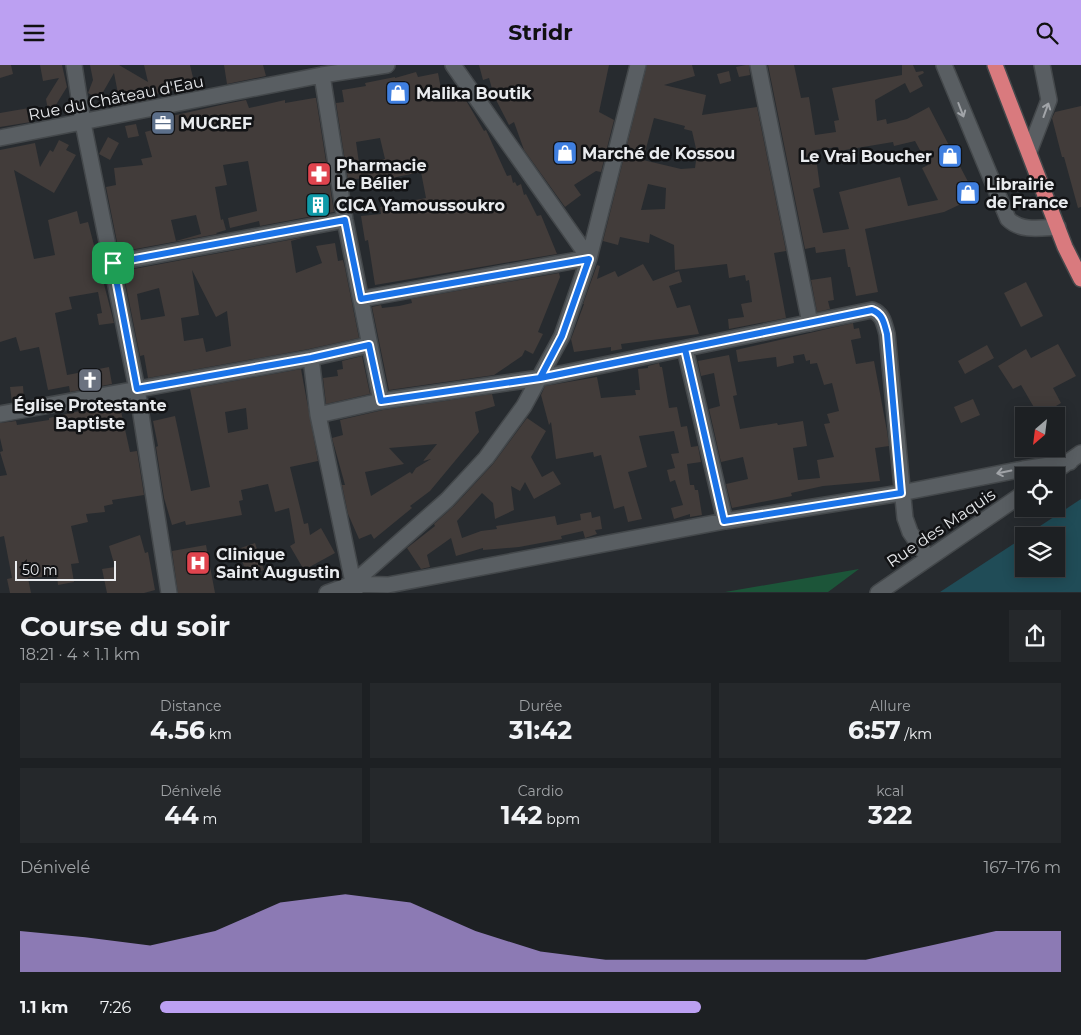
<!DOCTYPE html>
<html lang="fr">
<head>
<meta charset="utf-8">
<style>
  :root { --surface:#1d2023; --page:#25282b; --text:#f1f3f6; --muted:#a0a3a6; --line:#3b3e41; --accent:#bca0f2 }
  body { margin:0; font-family:Montserrat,sans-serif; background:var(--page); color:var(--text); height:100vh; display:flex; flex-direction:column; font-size:19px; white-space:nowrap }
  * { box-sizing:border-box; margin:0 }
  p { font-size:16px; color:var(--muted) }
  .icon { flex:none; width:28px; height:28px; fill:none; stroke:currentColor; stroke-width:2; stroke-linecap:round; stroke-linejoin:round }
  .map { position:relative; height:528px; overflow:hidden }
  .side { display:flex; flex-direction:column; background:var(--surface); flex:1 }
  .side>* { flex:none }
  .needle { width:32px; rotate:208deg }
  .fabs { position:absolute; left:1015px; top:342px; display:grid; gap:10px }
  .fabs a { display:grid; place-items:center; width:50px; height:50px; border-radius:0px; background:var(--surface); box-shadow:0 2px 12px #0003,0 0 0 1px var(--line); font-size:25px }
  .scale { position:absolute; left:15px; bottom:12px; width:101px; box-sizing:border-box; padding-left:5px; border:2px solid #e9ebee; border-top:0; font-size:14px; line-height:18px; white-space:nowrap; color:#e9ebee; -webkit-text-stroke:4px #121315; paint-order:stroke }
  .pin { position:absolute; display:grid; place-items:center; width:42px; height:42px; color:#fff; margin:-21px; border-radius:10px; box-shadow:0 2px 8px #0006 }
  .round { display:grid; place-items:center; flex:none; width:52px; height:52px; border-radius:0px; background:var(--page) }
  .headline { display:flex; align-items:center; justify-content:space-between; height:85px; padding:0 20px }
  h1 { font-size:28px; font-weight:700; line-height:38px }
  .stats { display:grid; grid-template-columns:repeat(3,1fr); gap:8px; height:85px; padding:5px 20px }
  .stats div { display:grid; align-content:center; border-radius:0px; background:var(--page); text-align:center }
  .stats b { font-size:25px; font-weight:700 }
  .stats small { font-size:14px; font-weight:400 }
  .stats p { font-size:14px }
  .chart { height:140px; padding:10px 20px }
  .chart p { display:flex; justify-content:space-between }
  .chart svg { width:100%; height:90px; margin-top:5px; fill:var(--accent); opacity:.7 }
  ul { padding:0 20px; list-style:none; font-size:16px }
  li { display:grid; grid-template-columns:80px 60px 1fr; align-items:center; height:38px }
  li i { height:12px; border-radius:6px; background:var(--accent) }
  header { display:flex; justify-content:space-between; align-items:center; height:65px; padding:0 20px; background:var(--accent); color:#111; font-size:22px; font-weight:700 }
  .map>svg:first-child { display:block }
  .green { fill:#1c5539 }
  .water { fill:#204c57 }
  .building { fill:#423c3a; fill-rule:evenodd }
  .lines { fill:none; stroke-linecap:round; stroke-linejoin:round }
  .minor-casing { stroke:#44484b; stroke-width:18 }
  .highway-casing { stroke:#44484b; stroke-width:18 }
  .minor { stroke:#595e62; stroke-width:15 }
  .highway { stroke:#d97a7e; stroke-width:15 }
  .oneway { stroke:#a1a4a8 }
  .route-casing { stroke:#fff; stroke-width:10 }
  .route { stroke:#1a73e8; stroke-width:6 }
  .labels { text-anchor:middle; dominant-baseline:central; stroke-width:5; stroke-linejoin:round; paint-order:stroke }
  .poi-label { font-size:16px; font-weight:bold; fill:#e9ebee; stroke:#121315; text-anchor:start }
  .street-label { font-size:16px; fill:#e9ebee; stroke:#121315 }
</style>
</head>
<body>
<header><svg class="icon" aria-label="menu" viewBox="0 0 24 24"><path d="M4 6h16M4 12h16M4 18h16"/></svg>Stridr<svg class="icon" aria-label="search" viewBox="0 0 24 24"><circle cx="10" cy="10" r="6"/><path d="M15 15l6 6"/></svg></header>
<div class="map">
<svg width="1081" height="528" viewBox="0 0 1081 528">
  <rect width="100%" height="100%" fill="#272b2f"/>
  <path class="green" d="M859,504L828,527H725Z"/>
  <path class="water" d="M1081,434V527H940L1024,472V504H1056V471H1025Z"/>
  <path class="building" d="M0,0H11L13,9L0,13Z
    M40,0H62L67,22L49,51L46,34L59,13L43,16Z
    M90,0H119L148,17L144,0H190L195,21L151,30L152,34L120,39L114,8L99,34L88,28L93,15Z
    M224,0H263L266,11L227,19Z
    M479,0H609L599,47L614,55L601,107L596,106L574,120L581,130L565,142L524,85L514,57L509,60L494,31L489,13L483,15Z
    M647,0H692L695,11L664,20L706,30L702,50L757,42L786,186L774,188L786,253L729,264L728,254L744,252L741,239L752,237L749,215L746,216L745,210L729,213L727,199L675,205L674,180L650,169L649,178L620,172L618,180L603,176ZM654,53L685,61L684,64L692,66L697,88L695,103L681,104L643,95ZM648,119L666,123L665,144L641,145Z
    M746,0H749L750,10L739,12L736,2Z
    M768,0H794L801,33L809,32L815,70L836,67L834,56L839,55L832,23L902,10V0H913L916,7L923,6L924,8L918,11L923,21L910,28L905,18L875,35L877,56L886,54L887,59L907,54L929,42L976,132L944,147L865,164L878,227L856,231L850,202H848L845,184L816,188L815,182L805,184ZM915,76L928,100L922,103L938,135L908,141L900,112L839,127L849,164L823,168L813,124L820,122L815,85L838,82L839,86L893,77L894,81Z
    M729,6L731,16L720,19L717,9Z
    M416,7L418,12L438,8L442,29L453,25L457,36L464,32L484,66L486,65L507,111L511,110L513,118L515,117L517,121L521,119L524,130L526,129L537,151L541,150L557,189L375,220L368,175L365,176L361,151L381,149L380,142L426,133L421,107L372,117L371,112L348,115L336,38L344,37L342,25L366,21L365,18L395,12V13ZM380,73L385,94L359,98L356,77Z
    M314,33H316L334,147L260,161L259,156L230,163L228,153L257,146L248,96L223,100L227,120L215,122L221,155L223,154L226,165L216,168L217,169L119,187L106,122L116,120L114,103L143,100L141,94L152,92L145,67L174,59L172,51L225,39L246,35L249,43L285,35V38ZM196,150L201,169L176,176L171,155Z
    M1081,41V142L1078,143L1064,92H1062L1052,53L1055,47Z
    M29,43L31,57L0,62V48Z
    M136,59L139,71L128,73L125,61Z
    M108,72L119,78L110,95L99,89Z
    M59,75L69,80L66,85L76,90L54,128L14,105L34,194L55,190L48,155L77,146L80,159L88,157L114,258L99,260L97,249L102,248L98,227L69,232L72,244L55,248L67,310L109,302L112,319L70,327L69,321L48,325L39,282L20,286L16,272L0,277V85L35,78L40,102L50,85L53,87Z
    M305,172L291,176L296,208L322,198L316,181L335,178L338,196L343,195L345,203L359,273L309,284L148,313L144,290L140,291L123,206ZM192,205L216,252L227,246L231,281L206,287L203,273L184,276L181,253L199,250ZM159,223L165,251L141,255L137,229Z
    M643,199L653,216L679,206L682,217L669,221L677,243L690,240L699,269L621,279L622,284L611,286V282L574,287L571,274L584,239H583L597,200L600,201L597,214L615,206L618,212Z
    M559,208L560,212L538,267L543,269L533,289L525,285L522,291L494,310L389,325L372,242L381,240L382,243L399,241L412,238L411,234Z
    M831,212L834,235L828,236L830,244L817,247L811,215Z
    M1026,217L1043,251L1021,262L1004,228Z
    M853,258L854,264L859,263L861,273L851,275L856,299L874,296L887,366L889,381L875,383L880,416L823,421L791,428L792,431L732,443L726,419L748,414L743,392L721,397L709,344L720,341L714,308L701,311L698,296L729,290L737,330L733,331L740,364L777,358L778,360L803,356L807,381L793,383L798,415L820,413L817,395L834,392L824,359L830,358L827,349L839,346L832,318L824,320L817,298L810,299V295L806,296L804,289L793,291L794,298L777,302L776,292L738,297L736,285Z
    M1058,279L1076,311L1053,323L1061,338L1039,351L1021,320L1013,324L998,301L1026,284L1031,293Z
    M987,280L994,293L965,309L958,296Z
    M362,291L370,329L326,339L323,313L338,311L337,305L343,304L342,296Z
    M659,298L660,302H662L669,343L677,342L681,362L687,361L691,382L698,381L701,397L687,399L690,420H694L695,425H698L702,450L690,452V449L674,454L671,443L683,440L675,415L670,417L667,405L675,403L671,389L679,388L674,366L639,371L647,402L628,407L642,454L628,457L624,441L614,444L601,390L594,392L593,387L556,394L551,357L549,360L541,330L545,321L597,312L601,333L636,330L635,325H640L638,304L648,303V301Z
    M301,304L318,396L290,402L304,459L308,458L310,470L321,463L335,488L304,505L290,481L295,478L289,443L275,447L268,419L241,425L243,435L239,436L242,450L186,460L185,456L172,460L164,433L156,382L158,381L153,356L175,351L191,426L210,422L190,324ZM246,343L248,364L228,368L225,347Z
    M23,321L24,335L12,337L10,322Z
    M492,329L495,341L475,347L479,367L430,426L410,441L412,443L374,474L371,469L359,474L348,449L342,420H345L332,373L343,370L340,355L383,345ZM437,379L423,396L431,394L416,403L412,409L410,407L371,431L365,407L404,399L389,383Z
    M973,334L980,350L961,358L954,342Z
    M119,337L130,387L137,386L144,430L112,435L113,439L104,441L105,447L86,449L88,457L71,461L79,498L71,499L74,517L58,520L57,511L28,513L31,528H10L7,514L12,513L4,471L0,472V411L7,410L0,387L3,386L0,373V358L16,356L17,360L49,355V353Z
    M527,353L546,366L531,392L542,412L553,406L561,419L534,434L525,417L520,426L511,421L514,445L495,454L493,438L482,428L457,456L462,473L481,466L497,464L496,461L555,451L557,460L581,455L580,449L591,447L592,453L600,451L602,464L595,465L597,469L585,473L583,466L561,471L562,474L519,482L483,485V483L456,491L451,473L427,490L430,502L421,504L407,483L435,461L434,459L454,441L493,399Z
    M140,470L145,488L148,487L155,525L144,528H107L102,504L115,502L109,481Z
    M255,478L264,505L247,510L238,484Z
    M206,480L215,528H178L172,486Z"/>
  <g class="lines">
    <defs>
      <path id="minor" d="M74,0L83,58L137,324L169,528
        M758,0L810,258
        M944,0L1008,154C1021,167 1041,163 1058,162
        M322,10L345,155L381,336
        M0,73L322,10L387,0
        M1029,87L1049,35L1042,0
        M113,198L345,155
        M361,234L589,193L453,0
        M685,284L725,456
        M311,293L318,350L355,527
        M0,349L311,293L369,280
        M318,350L381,336L540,313L872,245C883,249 884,258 887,269L905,453L910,467L928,493
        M1048,411L1081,388
        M352,519L388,520L725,456L901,428L1023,404L1070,397
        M327,528L352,519L447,435L486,393L524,341L562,271L589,193L638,0
        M878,528L1024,428"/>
      <path id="highway" d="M995,0L1065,182L1081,214"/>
    </defs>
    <use href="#minor" class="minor-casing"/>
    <use href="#highway" class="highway-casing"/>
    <use href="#minor" class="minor"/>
    <use href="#highway" class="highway"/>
  </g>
  <defs><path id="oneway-shaft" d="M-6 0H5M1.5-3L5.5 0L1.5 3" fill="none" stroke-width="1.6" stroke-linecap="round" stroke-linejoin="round" transform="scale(1.25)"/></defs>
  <g class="oneway">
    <use href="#oneway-shaft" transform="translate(961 45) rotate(69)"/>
    <use href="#oneway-shaft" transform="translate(1046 45) rotate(-70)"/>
    <use href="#oneway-shaft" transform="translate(1004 407) rotate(169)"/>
  </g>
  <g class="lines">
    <defs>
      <path id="route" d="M113,198L137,324L311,293L369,280L381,336L540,313L685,284L724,456L901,428L887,269C884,258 883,249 872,245L540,313L562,271L589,194L361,234L345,155L113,198"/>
    </defs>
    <use href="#route" class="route-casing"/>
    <use href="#route" class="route"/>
  </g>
  <defs>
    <symbol id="shop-square" viewBox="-11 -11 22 22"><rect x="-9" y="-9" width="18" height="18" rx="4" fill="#3f7fe0" stroke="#121315"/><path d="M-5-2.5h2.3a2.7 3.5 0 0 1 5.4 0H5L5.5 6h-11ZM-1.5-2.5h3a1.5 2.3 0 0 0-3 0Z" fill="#fff"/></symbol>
    <symbol id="office-square" viewBox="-11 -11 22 22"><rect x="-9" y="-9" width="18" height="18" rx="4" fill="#5c6f8a" stroke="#121315"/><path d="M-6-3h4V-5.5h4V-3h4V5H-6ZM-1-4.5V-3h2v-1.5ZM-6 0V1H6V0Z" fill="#fff"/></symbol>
    <symbol id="pharmacy-square" viewBox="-11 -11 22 22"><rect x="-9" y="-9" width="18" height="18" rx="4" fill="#e0444e" stroke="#121315"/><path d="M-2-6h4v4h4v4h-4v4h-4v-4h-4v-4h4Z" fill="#fff"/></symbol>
    <symbol id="building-square" viewBox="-11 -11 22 22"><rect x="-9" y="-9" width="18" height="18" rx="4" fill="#0f9aa8" stroke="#121315"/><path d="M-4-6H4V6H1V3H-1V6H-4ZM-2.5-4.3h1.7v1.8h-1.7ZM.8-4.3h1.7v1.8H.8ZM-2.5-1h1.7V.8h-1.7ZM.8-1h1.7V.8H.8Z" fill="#fff"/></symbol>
    <symbol id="church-square" viewBox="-11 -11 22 22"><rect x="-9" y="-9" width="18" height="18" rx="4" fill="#6b7280" stroke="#121315"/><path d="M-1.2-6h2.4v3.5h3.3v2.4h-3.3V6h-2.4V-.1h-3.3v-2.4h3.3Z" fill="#fff"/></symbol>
    <symbol id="hospital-square" viewBox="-11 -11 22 22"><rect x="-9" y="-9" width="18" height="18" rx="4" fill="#e0444e" stroke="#121315"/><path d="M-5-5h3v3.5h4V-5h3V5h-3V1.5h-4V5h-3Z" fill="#fff"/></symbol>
  </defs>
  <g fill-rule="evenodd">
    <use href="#shop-square" x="384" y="14" width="28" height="28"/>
    <use href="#office-square" x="149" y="44" width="28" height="28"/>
    <use href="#shop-square" x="551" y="74" width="28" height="28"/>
    <use href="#shop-square" x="936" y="77" width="28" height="28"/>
    <use href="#pharmacy-square" x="305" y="95" width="28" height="28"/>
    <use href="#shop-square" x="954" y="114" width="28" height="28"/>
    <use href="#building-square" x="304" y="126" width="28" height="28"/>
    <use href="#church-square" x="76" y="301" width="28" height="28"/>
    <use href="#hospital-square" x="184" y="484" width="28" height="28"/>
  </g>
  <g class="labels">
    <g class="poi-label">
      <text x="416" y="28">Malika Boutik</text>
      <text x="180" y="58">MUCREF</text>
      <text x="582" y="88">Marché de Kossou</text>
      <text x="932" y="91" text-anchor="end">Le Vrai Boucher</text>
      <text x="336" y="100">Pharmacie<tspan x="336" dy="18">Le Bélier</tspan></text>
      <text x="986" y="119">Librairie<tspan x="986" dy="18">de France</tspan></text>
      <text x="336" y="140">CICA Yamoussoukro</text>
      <text x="90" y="340" text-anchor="middle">Église Protestante<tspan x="90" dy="18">Baptiste</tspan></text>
      <text x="216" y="489">Clinique<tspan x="216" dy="18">Saint Augustin</tspan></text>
    </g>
    <g class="street-label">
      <text transform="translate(116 33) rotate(-11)">Rue du Château d'Eau</text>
      <text transform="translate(941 463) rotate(-34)">Rue des Maquis</text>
    </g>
  </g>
</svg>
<div class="fabs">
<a><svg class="needle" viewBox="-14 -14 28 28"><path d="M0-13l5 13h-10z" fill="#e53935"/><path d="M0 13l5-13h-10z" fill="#a0a3a6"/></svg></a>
<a><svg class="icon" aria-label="locate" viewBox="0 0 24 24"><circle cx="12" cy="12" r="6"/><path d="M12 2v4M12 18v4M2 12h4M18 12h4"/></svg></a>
<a><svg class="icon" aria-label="layers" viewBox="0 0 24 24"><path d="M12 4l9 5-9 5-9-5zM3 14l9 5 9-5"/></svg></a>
</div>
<div class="scale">50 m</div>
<div class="pin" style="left:113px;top:198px;background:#1e9e55"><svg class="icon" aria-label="arrive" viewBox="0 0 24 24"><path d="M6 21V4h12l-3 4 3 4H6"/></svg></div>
</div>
<section class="side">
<div class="headline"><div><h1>Course du soir</h1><p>18:21 · 4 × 1.1 km</p></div><a class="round"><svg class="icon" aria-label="share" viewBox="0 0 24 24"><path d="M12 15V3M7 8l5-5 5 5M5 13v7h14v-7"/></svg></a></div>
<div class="stats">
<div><p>Distance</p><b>4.56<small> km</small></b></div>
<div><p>Durée</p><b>31:42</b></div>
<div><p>Allure</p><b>6:57<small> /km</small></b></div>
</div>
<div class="stats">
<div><p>Dénivelé</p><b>44<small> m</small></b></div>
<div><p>Cardio</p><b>142<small> bpm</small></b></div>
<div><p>kcal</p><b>322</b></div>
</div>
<div class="chart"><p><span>Dénivelé</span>167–176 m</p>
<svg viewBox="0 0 160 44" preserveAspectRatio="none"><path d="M0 44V24L10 27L20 31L30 24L40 10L50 6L60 10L70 24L80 34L90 38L100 38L110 38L120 38L130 38L140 31L150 24L160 24V44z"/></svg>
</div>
<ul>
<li><b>1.1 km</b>7:26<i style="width:60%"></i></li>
</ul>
</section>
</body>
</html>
